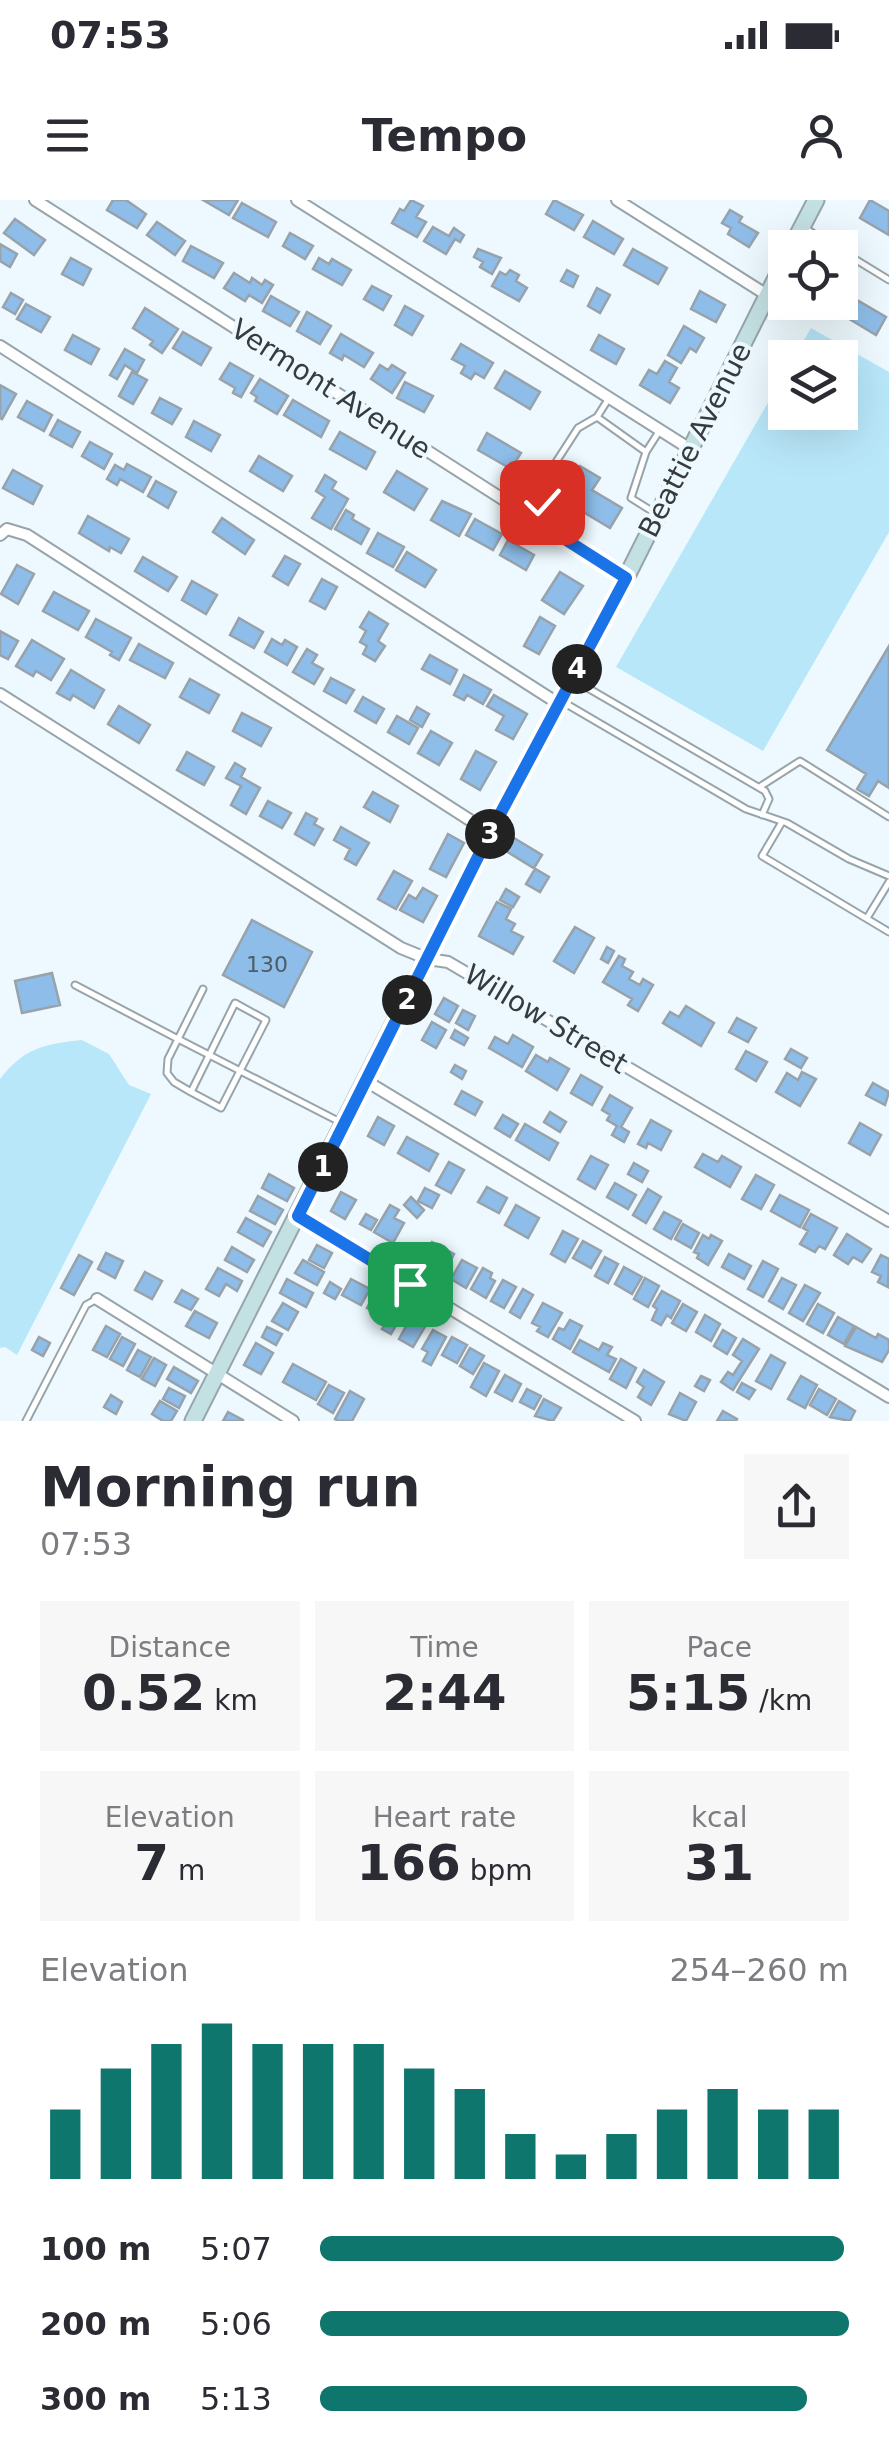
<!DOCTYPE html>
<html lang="en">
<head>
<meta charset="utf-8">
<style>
  :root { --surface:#fff; --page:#f7f7f7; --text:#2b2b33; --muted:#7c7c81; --accent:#0f766e }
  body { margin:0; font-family:"DejaVu Sans",sans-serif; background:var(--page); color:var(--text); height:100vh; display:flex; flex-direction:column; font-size:38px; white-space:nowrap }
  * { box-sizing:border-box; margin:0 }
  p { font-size:32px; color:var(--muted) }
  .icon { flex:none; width:55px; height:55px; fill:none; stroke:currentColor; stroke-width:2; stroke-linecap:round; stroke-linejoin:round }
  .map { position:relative; height:1221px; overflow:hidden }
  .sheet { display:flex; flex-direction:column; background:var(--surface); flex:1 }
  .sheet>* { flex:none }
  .buttons { position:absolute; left:768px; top:30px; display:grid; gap:20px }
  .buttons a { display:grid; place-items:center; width:90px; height:90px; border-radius:0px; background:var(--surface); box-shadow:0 10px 40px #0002; font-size:50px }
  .pin { position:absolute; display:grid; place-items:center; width:85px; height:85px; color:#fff; margin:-42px; border-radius:20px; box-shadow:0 5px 15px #0006 }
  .km { position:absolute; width:50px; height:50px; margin:-25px; border-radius:50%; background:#222; color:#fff; font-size:28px; line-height:50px; text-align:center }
  .round { display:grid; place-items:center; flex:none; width:105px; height:105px; border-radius:0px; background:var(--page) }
  .head { display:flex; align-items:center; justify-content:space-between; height:170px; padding:0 40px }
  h1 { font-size:55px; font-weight:800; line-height:75px }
  .figures { display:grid; grid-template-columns:repeat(3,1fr); gap:15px; height:170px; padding:10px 40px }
  .figures div { display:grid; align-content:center; border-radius:0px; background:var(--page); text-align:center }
  .figures b { font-size:50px; font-weight:800 }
  .figures small { font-size:28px; font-weight:400 }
  .figures p { font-size:28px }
  .chart { height:280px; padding:20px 40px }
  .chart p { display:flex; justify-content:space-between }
  .chart svg { width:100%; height:180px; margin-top:10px; stroke:var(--accent); stroke-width:6 }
  ul { padding:0 40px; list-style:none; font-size:32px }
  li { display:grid; grid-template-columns:160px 120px 1fr; align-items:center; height:75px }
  li i { height:25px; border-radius:12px; background:var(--accent) }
  .status { display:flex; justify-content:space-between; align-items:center; height:70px; padding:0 50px; background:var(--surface); direction:ltr }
  .status svg { height:28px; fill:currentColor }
  header { display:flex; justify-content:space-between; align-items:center; height:130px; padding:0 40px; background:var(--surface); font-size:45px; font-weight:800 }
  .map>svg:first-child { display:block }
  .green { fill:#b9e7fa }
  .building { fill:#8dbde8; stroke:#98a2ab; stroke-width:2.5 }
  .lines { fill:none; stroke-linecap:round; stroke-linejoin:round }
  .lane-casing { stroke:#97a5ab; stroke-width:9 }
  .street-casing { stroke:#97a5ab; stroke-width:14 }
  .secondary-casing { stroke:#97a5ab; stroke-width:19 }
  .lane { stroke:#fff; stroke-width:5 }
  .street { stroke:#fff; stroke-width:10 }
  .secondary { stroke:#c3e0e2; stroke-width:15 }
  .route-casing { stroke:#fff; stroke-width:20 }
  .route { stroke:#1a73e8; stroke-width:12 }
  .labels { text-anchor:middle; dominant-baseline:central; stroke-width:8; stroke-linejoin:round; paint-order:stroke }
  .number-label { font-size:22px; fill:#4c5c68 }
  .street-label { font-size:28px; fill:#363c3e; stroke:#edf9fe }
</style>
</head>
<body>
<div class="status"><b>07:53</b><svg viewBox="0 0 49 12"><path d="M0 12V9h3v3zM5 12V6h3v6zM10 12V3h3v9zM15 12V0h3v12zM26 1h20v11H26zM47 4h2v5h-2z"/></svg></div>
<header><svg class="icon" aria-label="menu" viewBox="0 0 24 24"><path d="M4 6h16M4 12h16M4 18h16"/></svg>Tempo<svg class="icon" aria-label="person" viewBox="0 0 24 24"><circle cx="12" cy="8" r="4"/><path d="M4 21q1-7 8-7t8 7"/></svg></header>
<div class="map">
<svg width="889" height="1221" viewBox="0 0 889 1221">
  <rect width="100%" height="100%" fill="#edf9fe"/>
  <path class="green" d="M811,128L889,172V332L763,551L616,467L785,173V212H840V158L794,157Z
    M82,840L109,854L129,885L151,894L17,1155L5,1147L0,1148V879C24,848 44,844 82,840Z"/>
  <path class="building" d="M113,0H126L146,14L137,28L107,10Z
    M203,0H238L229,15Z
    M411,0L423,6L416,17L426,22L417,37L392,23L400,9L404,11Z
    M554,0L583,15L574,30L546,14Z
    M870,0L889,11V35L860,18Z
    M242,3L276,22L268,37L233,18Z
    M730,10L742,17L739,22L758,33L749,47L728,34L731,28L722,23Z
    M15,19L45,40L34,55L4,33Z
    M593,21L623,39L614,54L584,37Z
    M157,22L185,41L175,55L147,35Z
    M433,27L449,36L454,28L464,35L460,42L455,39L446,54L424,41Z
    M290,33L313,46L305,59L283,46Z
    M0,44L17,54L10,67L0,61Z
    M191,46L223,63L214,78L183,61Z
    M478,49L501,58L492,74L480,67L483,62L474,57Z
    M633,49L667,68L658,84L624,65Z
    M71,58L91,69L83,85L62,74Z
    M319,58L329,64L332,59L351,70L342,85L313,69Z
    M510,70L519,75L516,81L527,88L519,101L492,86L500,72L506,75Z
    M567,70L578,76L573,87L561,81Z
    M234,73L250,83L252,78L262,85L265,80L273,85L262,103L249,95L245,101L224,88Z
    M372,86L391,96L383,110L364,99Z
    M597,88L610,95L600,113L588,106Z
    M840,90L886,117L876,135L821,102H840Z
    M700,91L725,105L716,122L691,109Z
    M11,93L23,100L15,114L3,107Z
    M271,96L299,112L290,126L263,111Z
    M26,104L50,117L41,132L17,119Z
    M405,106L423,116L412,135L395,125Z
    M145,108L178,129L162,153L150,145L153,141L133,128Z
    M307,112L331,126L320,144L297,131Z
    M684,126L704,138L696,152L690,148L681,163L668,155Z
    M183,132L211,148L201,165L173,148Z
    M341,134L373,153L364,167L344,155L342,160L330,153Z
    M73,135L99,149L91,164L65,150Z
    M599,135L624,149L616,164L591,150Z
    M461,144L493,163L484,178L475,173L471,179L461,173L465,166L452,159Z
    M125,149L144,160L137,173L125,165L117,179L110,175Z
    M665,161L677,168L669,182L679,188L670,203L640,185L649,170L657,174Z
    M230,163L253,176L241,197L233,193L235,188L220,179Z
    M380,165L388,170L392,165L405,173L392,193L371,179Z
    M505,171L540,192L530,209L495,188Z
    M132,172L147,180L133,204L119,196Z
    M260,179L288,196L277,214L255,201L257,197L251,193Z
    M405,182L433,196L424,212L397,198Z
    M0,185L16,194L2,219L0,218Z
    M160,198L181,209L172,224L152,213Z
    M293,200L329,221L321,237L284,215Z
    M27,201L52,215L44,231L18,217Z
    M58,220L80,232L72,247L50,235Z
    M194,221L220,235L211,251L186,237Z
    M340,232L375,252L366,269L330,249Z
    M487,233L521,253L511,269L478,250Z
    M90,242L112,254L104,269L82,256Z
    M259,256L292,276L283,291L250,271Z
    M127,264L151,277L143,292L120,279L117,285L107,279L115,265L124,270Z
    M580,266L600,278L592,290L622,308L610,328L560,298Z
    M13,270L42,286L33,304L3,288Z
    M397,271L427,289L414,310L384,292Z
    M325,275L336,282L332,289L348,299L331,329L312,318L325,297L316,291Z
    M156,281L176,292L168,308L148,296Z
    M442,301L471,314L459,336L431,320Z
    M346,310L354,315L352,319L369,329L361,344L335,329Z
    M88,316L129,339L121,353L110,347L109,351L79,333Z
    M222,318L254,340L245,354L213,332Z
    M475,319L502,334L493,350L466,335Z
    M378,333L404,347L393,367L367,353Z
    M508,340L534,355L526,370L500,355Z
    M407,352L436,370L425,387L396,370Z
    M285,356L300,364L288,385L273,376Z
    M143,357L177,377L168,391L135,371Z
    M17,365L34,374L18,404L1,394Z
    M560,372L583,386L564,414L542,400Z
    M322,379L337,387L325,409L310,401Z
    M192,381L217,395L206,414L182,400Z
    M54,392L89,411L78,430L43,411Z
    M369,412L388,424L378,441L385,446L375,461L363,454L367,446L360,442L366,431L360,427Z
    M540,417L555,426L539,454L524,446Z
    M239,418L263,432L254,448L230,435Z
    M96,419L131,438L119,460L110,455L112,452L86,437Z
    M0,431L18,441L8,459L0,455Z
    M272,439L282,445L285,440L297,447L287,465L265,452Z
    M32,440L64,459L51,480L36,471L33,476L16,466Z
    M139,444L173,463L165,478L130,460Z
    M889,446V588L878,581L869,596L857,589L866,574L827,550Z
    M307,449L317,455L312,463L323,469L314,484L293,472Z
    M430,455L457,470L450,484L422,469Z
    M71,470L104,490L94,508L73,495L70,500L57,493Z
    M464,475L491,490L483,504L467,495L464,500L454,495Z
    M331,478L354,490L346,503L324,491Z
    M190,479L219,495L209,513L180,497Z
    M494,495L527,514L513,539L496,530L504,516L487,506Z
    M363,497L384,509L376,523L355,511Z
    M119,506L150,525L139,543L108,524Z
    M417,507L429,514L422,527L410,520Z
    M242,513L271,528L261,546L233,531Z
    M397,516L418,528L409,544L388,532Z
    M431,531L452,543L439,565L418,553Z
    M476,551L496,562L480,590L461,579Z
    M187,552L214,567L204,585L177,570Z
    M235,563L245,569L241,577L260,588L246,614L231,605L241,586L226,578Z
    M373,592L398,606L390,622L364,607Z
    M268,601L291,613L282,628L260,616Z
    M306,613L317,619L314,624L323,629L314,645L295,634Z
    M341,627L369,643L356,665L345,659L350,649L334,640Z
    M448,634L464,643L446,677L430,669Z
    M514,638L542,655L534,668L549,677L540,692L526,684L535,669L506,651Z
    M394,671L412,681L396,709L378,699Z
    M423,688L437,696L423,722L400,710L409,695L416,699Z
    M506,689L519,697L513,707L500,700Z
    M497,702L511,709L506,719L515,724L511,731L523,737L513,754L479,736Z
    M252,720L312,752L284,807L223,775Z
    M575,727L594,738L574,773L554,761Z
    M607,747L614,751L608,763L601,759Z
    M619,756L625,759L622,766L633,772L629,779L640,785L643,779L653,785L638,811L628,805L632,799L603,782Z
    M52,773L60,805L22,813L15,781Z
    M444,798L458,806L449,822L435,814Z
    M686,806L714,823L701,846L663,823L670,812L679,817Z
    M463,810L475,816L468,830L456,823Z
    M737,818L756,828L748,842L729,832Z
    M432,822L446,830L436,848L422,840Z
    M455,830L468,838L464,845L451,838Z
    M513,835L533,847L522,867L489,848L495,837L508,844Z
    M791,849L807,858L801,868L785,859Z
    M746,851L767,862L756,881L736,869Z
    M536,855L548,862L550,858L569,869L557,890L526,871Z
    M455,865L466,871L462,879L451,872Z
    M802,872L816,879L800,906L776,892L787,873L798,880Z
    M581,875L602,887L592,905L571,893Z
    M873,883L889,892L885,905L866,895Z
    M462,891L482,902L475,915L455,904Z
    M610,895L632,908L621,927L629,932L624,942L612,935L617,926L607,920L610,915L602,910Z
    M550,912L566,922L560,932L544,922Z
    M503,915L518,924L510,937L495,928Z
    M378,917L394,926L384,945L368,936Z
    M651,920L671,931L661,950L648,943L646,948L638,944Z
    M860,923L881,935L870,955L849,943Z
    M525,924L558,943L549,960L516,940Z
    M407,937L438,954L429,971L398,953Z
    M703,954L718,962L722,956L741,967L730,987L695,967Z
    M591,956L608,965L595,989L578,979Z
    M449,962L464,970L451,993L436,985Z
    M634,963L648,971L642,982L628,974Z
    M269,974L294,988L287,1001L262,988Z
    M756,975L774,985L761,1009L742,999Z
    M615,983L636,995L628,1009L607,997Z
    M487,987L507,998L499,1013L478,1002Z
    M425,988L439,995L432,1008L418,1001Z
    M648,989L661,997L646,1023L633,1015Z
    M341,992L356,1000L345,1019L331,1011Z
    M780,995L809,1010L800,1027L771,1011Z
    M258,996L283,1010L275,1024L250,1011Z
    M411,997L424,1010L417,1018L404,1005Z
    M390,1005L399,1010L394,1018L404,1023L393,1043L374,1032Z
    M516,1005L539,1018L528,1038L505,1025Z
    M664,1012L681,1021L671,1039L654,1029Z
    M366,1014L377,1020L371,1030L360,1024Z
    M811,1014L837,1028L825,1049L819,1046L815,1052L800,1044L808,1031L803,1028Z
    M246,1018L271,1032L263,1046L238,1032Z
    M683,1024L699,1033L691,1048L675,1039Z
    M563,1031L578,1039L565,1062L551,1054Z
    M847,1034L871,1049L862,1062L853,1057L848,1064L834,1055Z
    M703,1035L709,1039L711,1035L722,1041L708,1065L697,1058L699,1054L694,1052Z
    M583,1041L601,1051L591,1068L573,1058Z
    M432,1042L454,1054L445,1071L422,1058Z
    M317,1045L332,1053L324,1068L309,1060Z
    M232,1047L254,1060L247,1072L225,1060Z
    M106,1053L123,1061L115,1078L98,1069Z
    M729,1054L751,1066L744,1079L722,1067Z
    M79,1055L92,1062L74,1095L61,1088Z
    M881,1055L889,1059L888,1087L878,1082L881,1076L872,1072Z
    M605,1057L618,1064L608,1083L595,1076Z
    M303,1060L324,1072L317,1085L295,1073Z
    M462,1060L477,1068L466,1088L451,1079Z
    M763,1061L778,1069L763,1097L748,1089Z
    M624,1067L642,1077L632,1094L615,1084Z
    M218,1068L242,1081L237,1091L226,1084L219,1096L206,1089Z
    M483,1068L492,1073L490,1078L495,1081L486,1098L471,1089Z
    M145,1072L162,1081L152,1099L135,1090Z
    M645,1078L659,1086L648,1107L634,1099Z
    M782,1078L796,1085L783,1109L769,1101Z
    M287,1079L313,1093L306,1107L280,1093Z
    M351,1079L370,1089L361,1105L342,1095Z
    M503,1080L516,1087L504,1108L491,1101Z
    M330,1082L341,1089L335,1099L324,1093Z
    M805,1085L820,1093L803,1121L789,1113Z
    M523,1089L533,1095L520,1118L510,1112Z
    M182,1090L198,1099L191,1110L175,1102Z
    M376,1091L393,1101L384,1118L367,1108Z
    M662,1091L680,1101L671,1118L667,1115L661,1125L652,1120L657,1109L653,1106Z
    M283,1103L298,1112L288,1130L272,1121Z
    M543,1103L562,1113L548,1137L537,1131L540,1127L532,1123Z
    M683,1104L697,1112L686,1131L672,1123Z
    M818,1104L834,1113L823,1133L807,1124Z
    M395,1108L403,1113L391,1134L382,1129Z
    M195,1111L217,1123L209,1138L186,1126Z
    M705,1115L720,1124L711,1141L696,1132Z
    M411,1117L426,1125L413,1147L399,1139Z
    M838,1117L854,1126L844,1144L828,1135Z
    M570,1120L582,1126L570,1149L553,1139L559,1128L564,1130Z
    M106,1126L120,1134L107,1157L93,1150Z
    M267,1127L282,1134L276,1145L262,1137Z
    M856,1127L876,1138L878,1134L889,1140V1150L882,1162L845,1146Z
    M433,1130L446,1137L431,1165L423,1161L428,1152L422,1149Z
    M723,1130L736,1138L727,1154L714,1146Z
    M39,1137L50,1143L43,1156L32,1150Z
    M122,1137L135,1144L123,1166L110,1159Z
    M452,1137L467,1145L457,1163L442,1155Z
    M743,1139L759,1149L733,1190L721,1182L728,1172L733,1175L742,1161L733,1155Z
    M580,1140L599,1150L603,1143L612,1147L607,1155L616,1159L609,1172L573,1152Z
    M256,1143L273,1153L261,1174L244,1165Z
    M470,1148L484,1156L473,1174L460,1166Z
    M138,1150L151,1157L140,1177L127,1170Z
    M771,1155L785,1163L771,1189L756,1181Z
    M154,1158L166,1165L155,1186L142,1179Z
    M621,1159L636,1168L626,1188L610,1179Z
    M484,1163L499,1171L486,1196L471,1187Z
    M293,1164L326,1182L316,1200L283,1182Z
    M174,1167L198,1181L191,1193L167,1179Z
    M644,1170L664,1182L651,1205L638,1197L644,1187L637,1182Z
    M505,1175L521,1184L512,1201L495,1192Z
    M701,1176L710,1180L704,1191L695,1186Z
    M801,1176L817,1185L805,1208L788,1199Z
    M742,1183L755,1190L749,1199L737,1192Z
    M329,1185L344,1193L333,1213L318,1204Z
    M169,1188L185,1196L179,1208L163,1199Z
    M527,1189L541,1196L534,1209L520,1202Z
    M819,1189L836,1199L827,1215L810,1205Z
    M350,1191L364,1199L352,1221H338L335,1219Z
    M680,1193L696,1202L686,1221L669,1214Z
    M111,1195L122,1202L116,1214L104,1207Z
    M544,1199L561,1208L553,1221L535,1216Z
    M160,1201L177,1211L171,1221H163L152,1214Z
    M839,1201L855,1211L850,1221L830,1217Z
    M723,1211L737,1219L736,1221H717Z
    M228,1212L243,1220V1221H223Z"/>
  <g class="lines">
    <defs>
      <path id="lane" d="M805,28L836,48
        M840,50L889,80
        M597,217L646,252L660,230
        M646,252L631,298L655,313
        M535,320L543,302L538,290L578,228L597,217L609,198
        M574,480L765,591L769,599L762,615
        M563,502L746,609L787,623L849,659L889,676
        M761,586L800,561L889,617
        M782,622L762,656L889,732
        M867,718L889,682
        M75,785L178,839L168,859L167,873L174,882L191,892
        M203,789L178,839L342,923
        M235,803L266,820L221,908L191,892Z
        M26,1221L86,1105L97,1099"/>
      <path id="street" d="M35,0L626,378
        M297,0L690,249
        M617,0L767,95
        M0,146L559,504
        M0,335L7,329L27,335L490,633
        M0,494L401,748L428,759L448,762L889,1021
        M366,881L889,1197
        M298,1016L635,1221
        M97,1099L293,1221"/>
      <path id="secondary" d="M791,48L816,0
        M193,1221L490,633L626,378L785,60"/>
    </defs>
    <use href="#lane" class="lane-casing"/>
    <use href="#street" class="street-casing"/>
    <use href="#secondary" class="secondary-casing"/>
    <use href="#lane" class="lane"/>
    <use href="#street" class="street"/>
    <use href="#secondary" class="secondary"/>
  </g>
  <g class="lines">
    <defs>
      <path id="route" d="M410,1084L298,1016L490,633L626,378L535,320L542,302"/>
    </defs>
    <use href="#route" class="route-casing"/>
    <use href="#route" class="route"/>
  </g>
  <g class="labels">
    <g class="number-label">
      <text x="267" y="764">130</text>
    </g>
    <g class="street-label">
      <text transform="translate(331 189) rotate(33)">Vermont Avenue</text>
      <text transform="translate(695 240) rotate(-63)">Beattie Avenue</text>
      <text transform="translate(546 819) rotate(31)">Willow Street</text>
    </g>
  </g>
</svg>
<div class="buttons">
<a><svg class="icon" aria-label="locate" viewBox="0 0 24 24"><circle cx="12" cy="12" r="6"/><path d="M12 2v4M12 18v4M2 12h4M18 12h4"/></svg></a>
<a><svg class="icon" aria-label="layers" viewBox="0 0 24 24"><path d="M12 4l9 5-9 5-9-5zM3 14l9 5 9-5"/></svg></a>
</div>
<div class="pin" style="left:410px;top:1084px;background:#1e9e55"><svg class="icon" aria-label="arrive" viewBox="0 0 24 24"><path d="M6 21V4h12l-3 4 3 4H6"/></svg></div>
<div class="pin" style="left:542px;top:302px;background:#d93025"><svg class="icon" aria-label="check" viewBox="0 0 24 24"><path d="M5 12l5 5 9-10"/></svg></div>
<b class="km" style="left:323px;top:967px">1</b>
<b class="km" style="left:407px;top:800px">2</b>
<b class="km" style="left:490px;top:634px">3</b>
<b class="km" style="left:577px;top:469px">4</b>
</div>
<section class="sheet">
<div class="head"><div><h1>Morning run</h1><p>07:53</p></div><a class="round"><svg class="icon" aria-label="share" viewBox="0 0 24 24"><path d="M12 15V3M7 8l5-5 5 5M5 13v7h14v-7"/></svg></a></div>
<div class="figures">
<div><p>Distance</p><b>0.52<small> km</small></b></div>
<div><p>Time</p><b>2:44</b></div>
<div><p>Pace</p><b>5:15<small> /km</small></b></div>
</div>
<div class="figures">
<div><p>Elevation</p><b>7<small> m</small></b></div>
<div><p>Heart rate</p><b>166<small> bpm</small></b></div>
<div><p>kcal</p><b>31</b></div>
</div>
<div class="chart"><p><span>Elevation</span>254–260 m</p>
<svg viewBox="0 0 160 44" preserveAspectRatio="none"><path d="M5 44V27M15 44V17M25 44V11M35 44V6M45 44V11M55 44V11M65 44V11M75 44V17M85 44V22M95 44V33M105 44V38M115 44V33M125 44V27M135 44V22M145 44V27M155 44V27"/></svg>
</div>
<ul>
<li><b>100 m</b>5:07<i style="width:99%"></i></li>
<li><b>200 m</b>5:06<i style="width:100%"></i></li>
<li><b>300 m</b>5:13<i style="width:92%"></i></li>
</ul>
</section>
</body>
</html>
